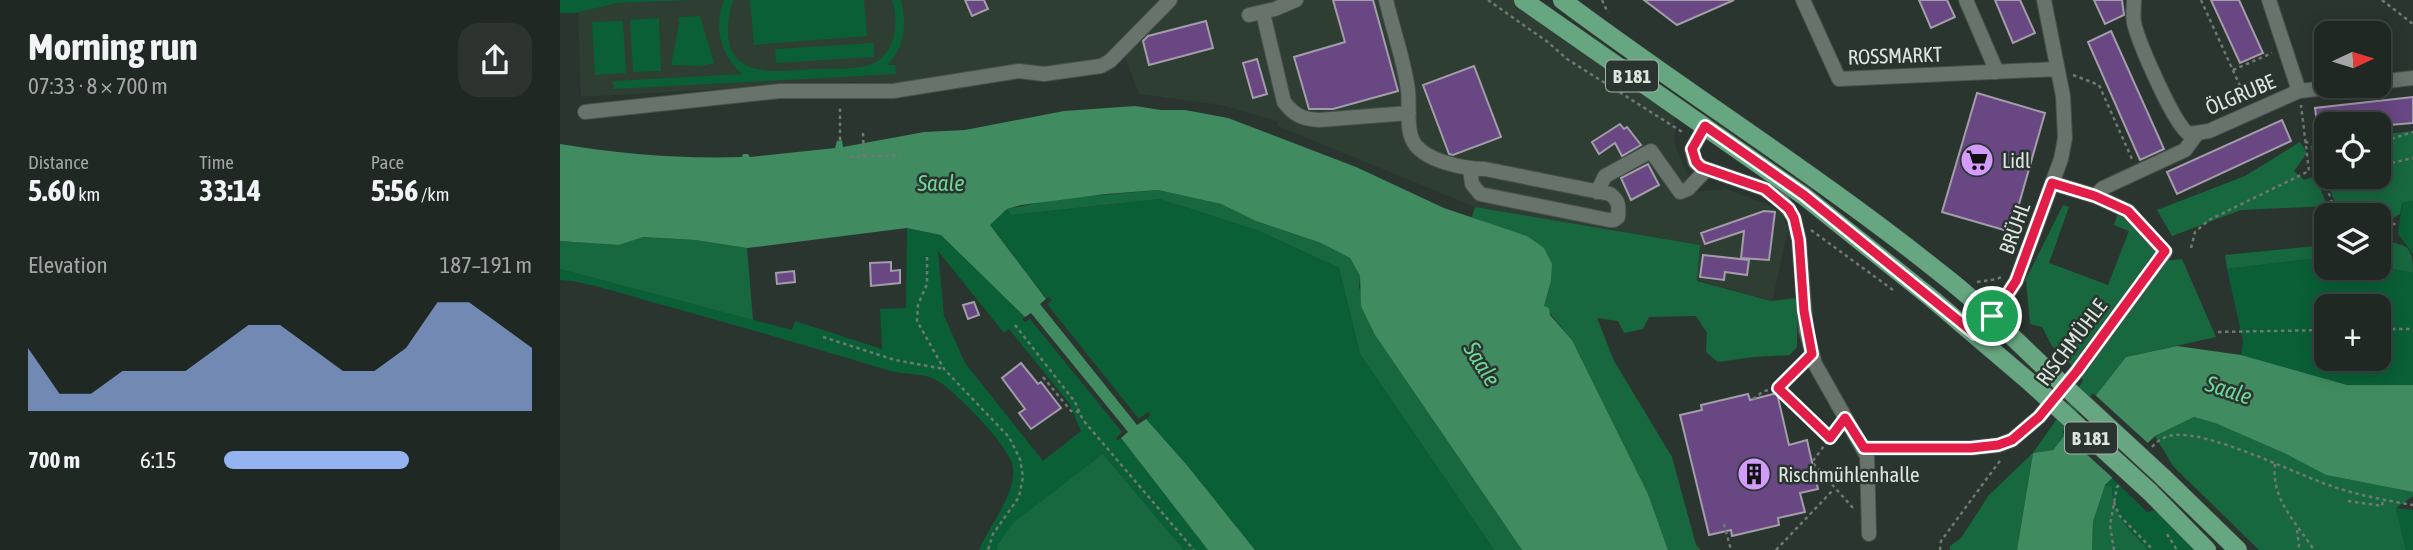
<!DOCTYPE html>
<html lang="en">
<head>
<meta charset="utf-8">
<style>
  :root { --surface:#202823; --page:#2d3430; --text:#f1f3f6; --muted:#a2a6a6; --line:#3d4441; --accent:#95b2f1 }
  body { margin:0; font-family:"Asap Condensed",sans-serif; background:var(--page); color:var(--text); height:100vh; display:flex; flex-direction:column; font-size:26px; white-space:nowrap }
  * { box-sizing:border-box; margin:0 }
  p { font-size:23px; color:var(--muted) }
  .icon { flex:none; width:38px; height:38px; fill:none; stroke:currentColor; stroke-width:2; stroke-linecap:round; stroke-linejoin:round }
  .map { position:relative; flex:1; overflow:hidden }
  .drawer { display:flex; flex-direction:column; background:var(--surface); width:560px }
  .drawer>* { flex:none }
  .needle { width:46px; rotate:86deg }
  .buttons { position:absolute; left:1754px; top:21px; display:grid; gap:14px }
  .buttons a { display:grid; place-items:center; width:77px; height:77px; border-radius:14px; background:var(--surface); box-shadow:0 4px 18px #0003,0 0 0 2px var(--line); font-size:35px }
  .pin { position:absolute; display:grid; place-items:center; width:60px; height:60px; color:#fff; margin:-30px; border:4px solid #fff; border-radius:50%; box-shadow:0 2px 7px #0007 }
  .round { display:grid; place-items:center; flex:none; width:74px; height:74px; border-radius:21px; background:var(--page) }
  .head { display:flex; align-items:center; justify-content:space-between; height:119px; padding:0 28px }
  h1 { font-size:38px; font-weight:700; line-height:52px }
  .figures { display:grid; grid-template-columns:repeat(3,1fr); gap:10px; height:119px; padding:7px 28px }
  .figures div { display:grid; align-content:center }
  .figures b { font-size:30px; font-weight:700 }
  .figures small { font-size:19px; font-weight:400 }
  .figures p { font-size:19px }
  .chart { height:196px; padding:14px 28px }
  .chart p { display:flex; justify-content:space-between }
  .chart svg { width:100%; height:126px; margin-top:7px; fill:var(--accent); opacity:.7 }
  ul { padding:0 28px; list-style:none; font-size:23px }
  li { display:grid; grid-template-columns:112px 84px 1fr; align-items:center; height:52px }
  li i { height:18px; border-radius:9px; background:var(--accent) }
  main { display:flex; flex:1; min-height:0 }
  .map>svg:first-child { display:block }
  .built { fill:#2e3e33 }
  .green { fill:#0a5f37; fill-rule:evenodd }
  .forest { fill:#17683f }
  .water { fill:#408b60 }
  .pier { fill:#2b352f }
  .building { fill:#694783; stroke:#a39da9; stroke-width:2 }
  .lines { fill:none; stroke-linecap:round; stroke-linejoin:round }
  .minor-casing { stroke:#48514b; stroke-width:16 }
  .major-casing { stroke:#48514b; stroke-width:19 }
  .path { stroke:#707873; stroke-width:2.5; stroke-dasharray:3.5 3.5; stroke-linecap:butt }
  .minor { stroke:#67736b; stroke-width:14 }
  .major { stroke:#66a781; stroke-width:18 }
  .major-bridge-casing { stroke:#48514b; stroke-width:19; stroke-linecap:butt }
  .major-bridge { stroke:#66a781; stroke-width:18 }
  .route-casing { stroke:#fff; stroke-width:14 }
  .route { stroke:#e11d48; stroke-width:9 }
  .labels { text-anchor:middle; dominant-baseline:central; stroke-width:5; stroke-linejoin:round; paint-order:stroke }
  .shield { fill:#2b352f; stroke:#a8b0ab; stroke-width:2 }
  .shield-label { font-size:19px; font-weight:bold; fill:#dee4e0 }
  .street-label { font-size:21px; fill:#dee4e0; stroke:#2b352f }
  .poi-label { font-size:21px; fill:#dee4e0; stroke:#2b352f; text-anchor:start }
  .water-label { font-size:23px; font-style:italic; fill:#70d79b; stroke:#2b352f }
</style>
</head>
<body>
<main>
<section class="drawer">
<div class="head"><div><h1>Morning run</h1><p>07:33 · 8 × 700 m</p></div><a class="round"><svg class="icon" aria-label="share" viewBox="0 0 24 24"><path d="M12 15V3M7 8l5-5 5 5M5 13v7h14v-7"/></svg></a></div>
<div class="figures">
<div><p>Distance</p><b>5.60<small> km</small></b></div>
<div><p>Time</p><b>33:14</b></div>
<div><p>Pace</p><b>5:56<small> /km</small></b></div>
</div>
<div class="chart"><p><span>Elevation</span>187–191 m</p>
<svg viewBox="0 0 160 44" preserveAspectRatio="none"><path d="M0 44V22L10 38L20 38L30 30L40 30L50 30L60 22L70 14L80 14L90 22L100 30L110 30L120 22L130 6L140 6L150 14L160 22V44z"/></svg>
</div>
<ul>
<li><b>700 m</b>6:15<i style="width:60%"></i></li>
</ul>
</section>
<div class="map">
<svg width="1853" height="550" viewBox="0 0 1853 550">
  <rect width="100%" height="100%" fill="#2b352f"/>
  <path class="built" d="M136,0H953L994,33L1114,117L1115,146L1135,192L1167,189L1219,209L1228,229L1212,301L1137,280L1140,245L915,207L718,126L717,121L661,105L579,94L561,46L537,62L355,84L291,82L21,97L18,12L58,3Z"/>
  <path class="green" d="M0,0H136L58,3L15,13H0Z
    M164,0H174C169,10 168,20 168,31C168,80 219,71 252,69C268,69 285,69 300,67C334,63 341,27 332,0H341C347,25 345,47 327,65H335L336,74L54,89L53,81L182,74C161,55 153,28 164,0Z
    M190,0H304L307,36L194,45Z
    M140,16L154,63L141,66L111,65L119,24L118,17Z
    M99,18L101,71L73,72L70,20Z
    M63,21L66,73L35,75L32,22Z
    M314,43V57L216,63L215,49Z
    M600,199L699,231L779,268L800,354L934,550H695L626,464L586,419L591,415L588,412L579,419L487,304L492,300L489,297L486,298L430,225L447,209L451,215Z
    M1853,201V254L1838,234L1842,203Z
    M347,228L381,235L465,317L462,319L465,322L470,319L562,432L556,438L558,441L561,438L648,550H624L543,454L504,486L437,546V550H419C429,526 460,489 452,463C446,443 396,392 378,381C364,372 342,375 327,370C252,347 178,326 103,305C72,297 31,282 0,280V269L232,330L235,321L322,349L320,309L346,308ZM378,251L444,333L449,329L509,403L521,431L483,461L405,363L384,316Z
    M1766,257V268L1818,266L1853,273V385H1787L1681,355L1683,341L1667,269ZM1766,306H1818V359H1766Z
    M1552,478L1587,512L1596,510L1636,550H1589C1570,529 1552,517 1552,486L1545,485Z
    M1836,508L1853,510V550H1846Z"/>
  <path class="forest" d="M1853,131V201L1842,203L1840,214L1832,219L1818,220V215H1784L1774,200L1763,171L1755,165L1750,146L1766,142V177H1818V135Z
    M1740,142L1747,153L1734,171L1744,180L1756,176L1767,206L1681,210L1612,236L1597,210L1685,176Z
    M598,190L661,204L696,221L761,243L790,258L800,276L799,287L815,335L962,550H934L800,354L779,268L699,231L600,199L451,215L447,209L498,199Z
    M1503,205L1509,207L1489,263L1548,285L1569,231L1554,225L1558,213L1566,217L1596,251L1595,259L1514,368L1492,346L1482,327L1470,324L1466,279Z
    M915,207L1140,245L1137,281L1211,301L1237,298V347L1230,355L1194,357L1158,362L1146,352L1147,333L1136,316L1089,317L1083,329L1064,333L1058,321L1037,318L1054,361L1112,457L1136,545L1141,550H1108L1088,494L1012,340L984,306C991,281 996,273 984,248L912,217Z
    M82,237L135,240L187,248L193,320L0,269V241L59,245Z
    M1818,240C1845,246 1853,241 1853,273L1818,266Z
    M1766,245V257L1667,269L1665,255Z
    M1622,259L1656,337L1566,357L1493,450L1473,453L1457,550H1390V546L1401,538L1429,495L1473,453L1523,381L1520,372L1606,261Z
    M1634,417L1655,423L1724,453L1766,475L1853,492V496L1836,508L1846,550H1699L1613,466L1595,436Z
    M543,454L624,550H437V546L453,523Z
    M1545,485L1552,486C1552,517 1569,529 1589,550H1532L1533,522Z"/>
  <path class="water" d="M575,106L601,110H625L668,118L796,167L884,208L967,236L984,248L992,264L991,281L984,306L989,308L990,315L1012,340L1088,494L1108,550H962L815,335L801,306L800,276L790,258L761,243L696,221L661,204L598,190L546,194L461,205L447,209L430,225L486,299L480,304L577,425L586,419L626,464L695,550H648L561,438L568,432L471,313L465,317L381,235L347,228L187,248L135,240L83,237L59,245L0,241V144C60,154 121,159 182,157L183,154H188L190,157L275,148L277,141L282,140L283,147L364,132L405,130L504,111Z
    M1617,346L1681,355L1787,385H1853V492L1766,475L1724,453L1655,423L1634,417L1595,436L1545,485L1533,522L1532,550H1457L1473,453L1493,450L1566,357Z"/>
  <path class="pier" d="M1533,393L1590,445L1555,480L1502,432Z"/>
  <path class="building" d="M405,0H424L428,9L412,16Z
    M773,0H813L838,91L773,109H749L734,57L785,42Z
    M1084,0H1174L1117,25Z
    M1359,0H1387L1395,17L1371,28Z
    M1435,0H1460L1475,33L1453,43Z
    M1534,0H1562L1564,15L1545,24Z
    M1651,0H1679L1703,53L1680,63Z
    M646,21L653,48L589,65L583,41L588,36Z
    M1551,31L1604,149L1580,160L1528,42Z
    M697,59L707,94L693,98L683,63Z
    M914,66L941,137L893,155L889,154L863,85Z
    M1417,93L1485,113L1451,232L1382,212Z
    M1853,97V123L1818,126V124H1757L1755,108Z
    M1722,120L1731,141L1617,194L1607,172Z
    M1060,124L1064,129L1067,127L1081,145L1062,156L1055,143L1039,154L1032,142Z
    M1088,164L1099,185L1071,200L1061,178Z
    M1204,211L1215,212L1209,260L1181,258L1184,231L1145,244L1141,233Z
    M1143,255L1189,260L1187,275L1165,272L1164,280L1140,277Z
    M331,262V271L340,270V283L311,286L310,263Z
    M234,271L235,282L217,284L216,273Z
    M414,302L419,315L408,319L403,305Z
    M461,363L478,384L481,382L501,408L471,429L459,413L465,409L442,378Z
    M1217,393L1229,445L1247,440L1258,489L1240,493L1245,512L1218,518L1219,525L1172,536L1171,530L1149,535L1120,415L1142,410L1141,405L1188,394L1190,400Z"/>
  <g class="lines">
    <defs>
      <path id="minor" d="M826,0C833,30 844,60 848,90C850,106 846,125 852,139C861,161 905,169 925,169L1050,194C1059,201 1059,206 1058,217L1054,220H1049L920,194L912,184L910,169
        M1243,0L1279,79L1497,69
        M1406,0L1437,72
        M1574,0C1574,9 1572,18 1575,27C1581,47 1614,125 1629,134L1649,131L1739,91L1785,86
        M1709,0L1739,91
        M703,13L724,102C734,115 742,119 759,120L849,113
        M689,15L715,9L736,0
        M1818,82L1853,78
        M25,112L220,91H333L459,71L484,74L541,66L550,61L610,0
        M1145,126L1132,149L1135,162L1141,167L1205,189L1223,202L1234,218L1239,240L1246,330L1255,364L1307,456L1309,534
        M1037,192L1045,176L1091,151L1120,192L1128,189L1146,170
        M1535,196L1543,188L1625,150L1637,134
        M1415,334L1441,304L1456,281L1501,159L1505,138L1503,96L1484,0
        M1304,448H1411L1439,445L1452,440L1479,417L1517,371L1605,252L1568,211L1535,196L1492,183"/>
      <path id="major" d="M963,0L1244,196L1370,297L1472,384
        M1002,0C1126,93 1258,175 1379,272C1417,301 1451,336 1486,369
        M1603,477L1678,550
        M1590,492L1647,550"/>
    </defs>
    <use href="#minor" class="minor-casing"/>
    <use href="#major" class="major-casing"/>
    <path class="path" d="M928,0L989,43L1007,59L1124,133
      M1042,0L1048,13
      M1641,0L1686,99
      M1822,0L1853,24
      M1673,70L1712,53
      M1513,75L1539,85L1572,159
      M303,133L304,156
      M280,140V105
      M1745,142L1766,145
      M1818,143L1853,132
      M290,157L341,155
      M1818,166L1853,158
      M1769,177L1764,178L1771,200L1779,215
      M1818,224H1839
      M1251,230L1333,290
      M1631,248L1635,232L1649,220L1749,171L1741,105
      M367,257V284L358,305L357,321L384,369L449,437L460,459L463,477L459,497L433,534L428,550
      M1417,282L1437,279L1441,277
      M455,325L515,402L523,420L634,550
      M1818,329H1853
      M1658,332L1766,330
      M263,337L335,360L384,369
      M483,377L511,411L519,412
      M1218,388L1270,438
      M1193,399L1204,391L1218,388L1242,363
      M1276,430L1252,462L1293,508
      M1592,447C1598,440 1605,436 1615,435C1650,432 1728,470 1763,483C1792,494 1823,500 1853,505
      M1715,464C1711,500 1736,522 1754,550
      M1788,501L1822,506L1823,500
      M1554,502L1559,515L1593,550
      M1164,524L1171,550
      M1737,530L1739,545L1738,550
      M1607,534L1617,550
      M1216,550L1274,489
      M1380,550L1381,541L1442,458
      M1554,550L1550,525L1557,487L1560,484"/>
    <use href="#minor" class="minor"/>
    <use href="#major" class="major"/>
    <defs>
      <path id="major-bridge" d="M1486,369L1603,477
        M1472,384L1590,492"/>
    </defs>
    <use href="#major-bridge" class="major-bridge-casing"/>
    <use href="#major-bridge" class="major-bridge"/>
  </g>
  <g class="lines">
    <defs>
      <path id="route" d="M1145,126L1244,195L1415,334L1441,304L1456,281L1492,183L1535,196L1568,211L1605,251L1517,371L1479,417L1452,440L1438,445L1411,448H1304L1285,418L1270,438L1218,388L1252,354L1244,311L1239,240L1234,218L1229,209L1205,189L1141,167L1136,162L1132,149Z"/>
    </defs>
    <use href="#route" class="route-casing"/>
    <use href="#route" class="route"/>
  </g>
  <defs>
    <symbol id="supermarket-disc" viewBox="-11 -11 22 22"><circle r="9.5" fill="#d39cfc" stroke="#2b352f"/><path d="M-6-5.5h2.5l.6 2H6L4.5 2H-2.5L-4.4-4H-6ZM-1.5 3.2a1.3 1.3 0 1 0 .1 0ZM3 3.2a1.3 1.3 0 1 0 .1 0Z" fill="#111"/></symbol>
    <symbol id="building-disc" viewBox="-11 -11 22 22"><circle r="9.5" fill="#d39cfc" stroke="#2b352f"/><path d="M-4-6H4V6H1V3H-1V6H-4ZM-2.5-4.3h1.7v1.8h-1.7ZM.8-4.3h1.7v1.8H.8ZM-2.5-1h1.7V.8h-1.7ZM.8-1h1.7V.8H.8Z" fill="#111"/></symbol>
  </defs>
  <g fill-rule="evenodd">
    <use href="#supermarket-disc" x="1398" y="141" width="38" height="38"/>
    <use href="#building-disc" x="1175" y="455" width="38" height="38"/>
  </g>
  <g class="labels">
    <g class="shield">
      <rect x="1046" y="60.5" width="52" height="31" rx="5"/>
      <rect x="1505" y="422.5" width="52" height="31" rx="5"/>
    </g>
    <g class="shield-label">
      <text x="1072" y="76">B 181</text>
      <text x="1531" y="438">B 181</text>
    </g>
    <g class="street-label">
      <text transform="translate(1335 55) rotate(-2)">ROSSMARKT</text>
      <text transform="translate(1680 94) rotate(-23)">ÖLGRUBE</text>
      <text transform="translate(1454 228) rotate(-70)">BRÜHL</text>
      <text transform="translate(1511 342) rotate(-53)">RISCHMÜHLE</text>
    </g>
    <g class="poi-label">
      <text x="1442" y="160">Lidl</text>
      <text x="1218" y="474">Rischmühlenhalle</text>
    </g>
    <g class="water-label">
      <text x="381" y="183">Saale</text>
      <text transform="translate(922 364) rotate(58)">Saale</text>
      <text transform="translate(1669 390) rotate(18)">Saale</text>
    </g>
  </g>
</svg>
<div class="buttons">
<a><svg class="needle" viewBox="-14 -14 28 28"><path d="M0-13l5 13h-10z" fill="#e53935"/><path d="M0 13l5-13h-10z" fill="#a2a6a6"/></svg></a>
<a><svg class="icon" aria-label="locate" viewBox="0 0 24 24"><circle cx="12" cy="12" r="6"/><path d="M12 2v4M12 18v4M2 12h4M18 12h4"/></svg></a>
<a><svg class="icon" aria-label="layers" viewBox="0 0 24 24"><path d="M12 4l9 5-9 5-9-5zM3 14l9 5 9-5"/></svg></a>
<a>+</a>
</div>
<div class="pin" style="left:1432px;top:316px;background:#1e9e55"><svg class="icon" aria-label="arrive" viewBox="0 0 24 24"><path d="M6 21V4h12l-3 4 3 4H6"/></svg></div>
</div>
</main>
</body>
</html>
